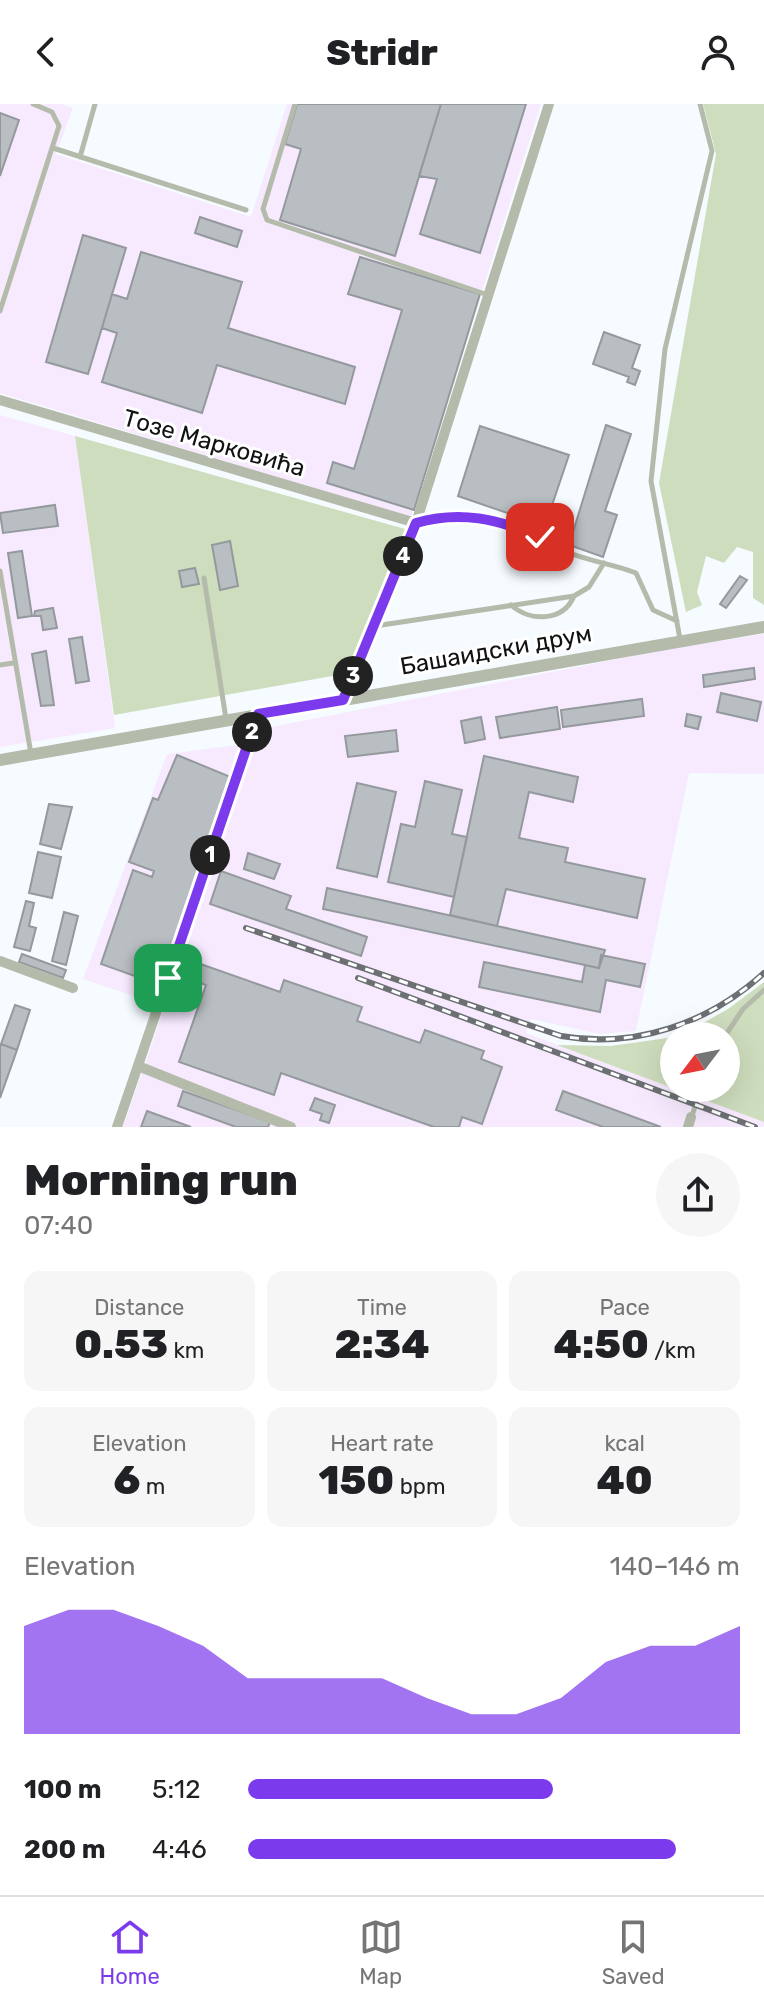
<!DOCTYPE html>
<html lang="en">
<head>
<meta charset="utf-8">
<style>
  :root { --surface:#fff; --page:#f6f6f6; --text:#202124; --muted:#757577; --line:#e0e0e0; --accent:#7c3aed }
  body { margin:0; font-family:Rubik,sans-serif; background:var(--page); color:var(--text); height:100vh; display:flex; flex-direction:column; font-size:30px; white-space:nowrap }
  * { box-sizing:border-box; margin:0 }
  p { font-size:26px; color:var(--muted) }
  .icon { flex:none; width:44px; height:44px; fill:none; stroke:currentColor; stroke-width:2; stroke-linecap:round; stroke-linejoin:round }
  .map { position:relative; height:1023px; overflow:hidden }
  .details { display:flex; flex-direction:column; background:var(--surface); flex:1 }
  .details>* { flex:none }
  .needle { width:52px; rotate:238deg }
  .tools { position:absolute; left:660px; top:918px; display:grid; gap:16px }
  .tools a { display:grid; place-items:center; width:80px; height:80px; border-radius:50%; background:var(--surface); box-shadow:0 8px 32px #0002; font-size:40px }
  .pin { position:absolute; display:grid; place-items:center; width:68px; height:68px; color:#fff; margin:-34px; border-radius:16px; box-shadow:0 4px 12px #0006 }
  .km { position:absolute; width:40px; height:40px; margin:-20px; border-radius:50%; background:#222; color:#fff; font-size:22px; line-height:40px; text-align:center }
  .round { display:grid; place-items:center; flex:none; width:84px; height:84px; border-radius:42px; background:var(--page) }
  .headline { display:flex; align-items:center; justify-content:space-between; height:136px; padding:0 24px }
  h1 { font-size:44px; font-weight:800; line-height:60px }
  .stats { display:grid; grid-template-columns:repeat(3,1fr); gap:12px; height:136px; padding:8px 24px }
  .stats div { display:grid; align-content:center; border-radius:16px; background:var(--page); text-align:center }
  .stats b { font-size:40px; font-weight:800 }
  .stats small { font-size:22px; font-weight:400 }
  .stats p { font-size:22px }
  .chart { height:224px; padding:16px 24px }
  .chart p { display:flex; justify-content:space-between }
  .chart svg { width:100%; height:144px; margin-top:8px; fill:var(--accent); opacity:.7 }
  ul { padding:0 24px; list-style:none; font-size:26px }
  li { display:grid; grid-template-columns:128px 96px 1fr; align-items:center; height:60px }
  li i { height:20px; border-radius:10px; background:var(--accent) }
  header { display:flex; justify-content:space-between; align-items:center; height:104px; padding:0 24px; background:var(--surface); font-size:36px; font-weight:800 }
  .dock { display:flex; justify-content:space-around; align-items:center; height:112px; border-top:2px solid var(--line); background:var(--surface); font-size:22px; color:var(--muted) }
  .dock a { display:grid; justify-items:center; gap:4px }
  .dock .selected { color:var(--accent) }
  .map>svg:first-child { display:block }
  .industrial { fill:#f7eafe }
  .green { fill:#ceddbd }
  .building { fill:#b9bec2; stroke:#94999d; stroke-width:2 }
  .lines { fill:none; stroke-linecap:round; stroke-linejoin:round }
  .service { stroke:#b5bbab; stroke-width:5 }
  .minor { stroke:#b5bbab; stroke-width:10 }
  .tertiary { stroke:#b5bbab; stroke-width:12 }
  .rail-casing { stroke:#6d7073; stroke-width:6 }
  .rail { stroke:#fff; stroke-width:3; stroke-dasharray:9; stroke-linecap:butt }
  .route-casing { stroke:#fff; stroke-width:16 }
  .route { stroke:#7c3aed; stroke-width:10 }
  .labels { text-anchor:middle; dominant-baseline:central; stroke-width:6; stroke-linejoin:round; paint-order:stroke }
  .street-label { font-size:24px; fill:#101213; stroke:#fff }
</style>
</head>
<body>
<header><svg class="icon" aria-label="back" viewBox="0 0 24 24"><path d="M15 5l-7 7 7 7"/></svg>Stridr<svg class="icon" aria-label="person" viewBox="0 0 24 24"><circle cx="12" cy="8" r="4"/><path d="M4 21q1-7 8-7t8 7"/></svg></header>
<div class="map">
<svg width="764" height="1023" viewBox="0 0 764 1023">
  <rect width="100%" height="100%" fill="#f5fbff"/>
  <path class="industrial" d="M0,0H62L73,4L56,50L251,113L287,0H541L411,413L0,289Z
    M0,311L75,332L115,624L0,643Z
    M764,530V670L689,669L636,927L600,930L531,915L526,929L764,1018V1023H123L261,625L669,545Z
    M245,640L157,900L83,875L167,650Z"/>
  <path class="green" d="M703,0H764V501L753,494V448L737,443L724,459L706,452L697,488L702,501L686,508L659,379L716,50Z
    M75,332L405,425L349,569L114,611Z
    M764,878V1018L557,941L611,942L674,933V984H726V932H680L728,905Z"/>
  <path class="building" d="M297,0H441L395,152L280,116L301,45L285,40Z
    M441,0H526L480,149L420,130L437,75L419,72Z
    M0,9L19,16L0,72Z
    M200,113L242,127L237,143L195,129Z
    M83,131L126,144L88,270L46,258Z
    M141,148L242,178L228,224L355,263L345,300L217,261L202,309L102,278L117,229L102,224L112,190L127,195Z
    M360,153L480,190L414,406L327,379L333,358L354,365L402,206L348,190Z
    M604,228L640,241L632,264L640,267L635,281L627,278L629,273L593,260Z
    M606,321L631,330L605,407L617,411L603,453L569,441Z
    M480,322L569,351L545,422L458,392Z
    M55,401L58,422L3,429L0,409Z
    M230,437L238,482L220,486L212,441Z
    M22,447L32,512L18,514L8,449Z
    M195,464L199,480L182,483L179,467Z
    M740,472L747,476L726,504L720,500Z
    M53,504L57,524L43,526L41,512H34L35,507Z
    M82,533L89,577L76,579L69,535Z
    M46,547L54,601L41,602L32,550Z
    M754,564L755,575L704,583L703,571Z
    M721,589L761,598L757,617L717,608Z
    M642,595L644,612L563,623L561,606Z
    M557,603L560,625L500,634L496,613Z
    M687,610L701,613L698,625L685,622Z
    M481,613L485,635L465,639L461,617Z
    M396,626L398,647L348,653L345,632Z
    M177,651L233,674L160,881L101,860L133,766L152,773L154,767L129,758L153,694L158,696Z
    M484,652L578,673L573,698L529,688L519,734L568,744L565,758L645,775L637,814L506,785L497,822L450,811Z
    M425,677L462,686L452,730L467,733L454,793L388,778L401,720L415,723Z
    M357,679L396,688L377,773L337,764Z
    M49,700L72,703L61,745L40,740Z
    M38,748L61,753L52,794L29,789Z
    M248,749L280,760L274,775L244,765Z
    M221,767L291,792L286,805L367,833L361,852L210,800Z
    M327,784L497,822L605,846L599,864L323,805Z
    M26,797L34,799L29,822L36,824L30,847L14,843Z
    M64,808L78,812L66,861L52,857Z
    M22,850L66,866L63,874L19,858Z
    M601,851L645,860L640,883L606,876L600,908L479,883L484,858L582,878L585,861L599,864Z
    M192,857L280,888L284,876L362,903L357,917L420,939L425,926L484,947L481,955L502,963L482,1020L462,1013L459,1023H434L281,969L274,991L179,958L206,881L186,874Z
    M15,901L30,906L17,946L1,940Z
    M1,940L17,946L0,994V943Z
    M183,987L270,1018L268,1023H236L178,1002Z
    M563,987L661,1023H603L556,1006Z
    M315,994L335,1001L329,1019L320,1016L322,1010L310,1006Z
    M147,1007L191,1023H141Z"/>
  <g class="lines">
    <path class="service" d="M295,0L263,105L267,116L488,191
      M53,44L246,106
      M80,53L95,0
      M0,207L59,22L52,8L33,0
      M417,419C475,402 513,424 565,447C587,457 613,460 636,469L653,506L677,517
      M0,467L31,650
      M204,474L226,615
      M511,501C530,518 563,518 574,492
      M375,522L574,492L589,483L604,459
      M680,535L651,377L665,245L712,47L700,0
      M0,561L13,559
      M725,932L743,905L764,886
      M692,1012L701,984"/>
    <path class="minor" d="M0,296L416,419
      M343,596L416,419L549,0
      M0,857L73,884
      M138,962L291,1023
      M117,1023L258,610
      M688,1023L691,1013"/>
    <path class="tertiary" d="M0,656L764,523"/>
    <defs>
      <path id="rail" d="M246,824L561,932C636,945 709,919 764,869
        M358,874L755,1023"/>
    </defs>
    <use href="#rail" class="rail-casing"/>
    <use href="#rail" class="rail"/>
  </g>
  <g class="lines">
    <defs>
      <path id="route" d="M168,874L258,610L343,596L416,419C460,406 498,415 540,433"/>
    </defs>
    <use href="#route" class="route-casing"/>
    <use href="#route" class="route"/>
  </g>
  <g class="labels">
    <g class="street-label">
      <text transform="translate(214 339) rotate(16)">Тозе Марковића</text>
      <text transform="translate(496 546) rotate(-10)">Башаидски друм</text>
    </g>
  </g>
</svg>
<div class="tools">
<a><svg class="needle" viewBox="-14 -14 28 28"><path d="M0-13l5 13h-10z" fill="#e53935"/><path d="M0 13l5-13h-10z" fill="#757577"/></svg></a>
</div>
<div class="pin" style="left:168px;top:874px;background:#1e9e55"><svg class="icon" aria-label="arrive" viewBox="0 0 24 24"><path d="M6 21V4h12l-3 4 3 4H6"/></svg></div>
<div class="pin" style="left:540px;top:433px;background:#d93025"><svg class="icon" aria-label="check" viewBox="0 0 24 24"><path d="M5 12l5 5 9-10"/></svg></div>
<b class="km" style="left:210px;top:751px">1</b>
<b class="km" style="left:252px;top:628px">2</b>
<b class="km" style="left:353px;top:572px">3</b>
<b class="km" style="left:403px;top:452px">4</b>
</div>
<section class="details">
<div class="headline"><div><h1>Morning run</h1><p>07:40</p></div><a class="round"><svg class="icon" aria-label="share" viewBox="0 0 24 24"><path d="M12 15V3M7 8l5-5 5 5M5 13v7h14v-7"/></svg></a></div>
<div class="stats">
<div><p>Distance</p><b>0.53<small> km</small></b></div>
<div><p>Time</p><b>2:34</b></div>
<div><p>Pace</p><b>4:50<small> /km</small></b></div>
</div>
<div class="stats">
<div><p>Elevation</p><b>6<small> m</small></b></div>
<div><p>Heart rate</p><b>150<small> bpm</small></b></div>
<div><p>kcal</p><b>40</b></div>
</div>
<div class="chart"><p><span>Elevation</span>140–146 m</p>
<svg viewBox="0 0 160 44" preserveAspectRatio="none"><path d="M0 44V11L10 6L20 6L30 11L40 17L50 27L60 27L70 27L80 27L90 33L100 38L110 38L120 33L130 22L140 17L150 17L160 11V44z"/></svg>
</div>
<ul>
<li><b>100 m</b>5:12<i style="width:62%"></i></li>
<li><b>200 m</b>4:46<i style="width:87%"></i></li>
</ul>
</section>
<nav class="dock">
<a class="selected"><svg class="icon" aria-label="home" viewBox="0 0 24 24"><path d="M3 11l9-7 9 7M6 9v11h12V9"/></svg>Home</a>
<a><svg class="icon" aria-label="map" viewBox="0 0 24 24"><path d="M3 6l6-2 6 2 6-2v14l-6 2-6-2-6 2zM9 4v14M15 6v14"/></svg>Map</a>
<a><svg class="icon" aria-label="saved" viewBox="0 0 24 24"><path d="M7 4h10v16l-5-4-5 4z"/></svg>Saved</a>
</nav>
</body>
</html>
